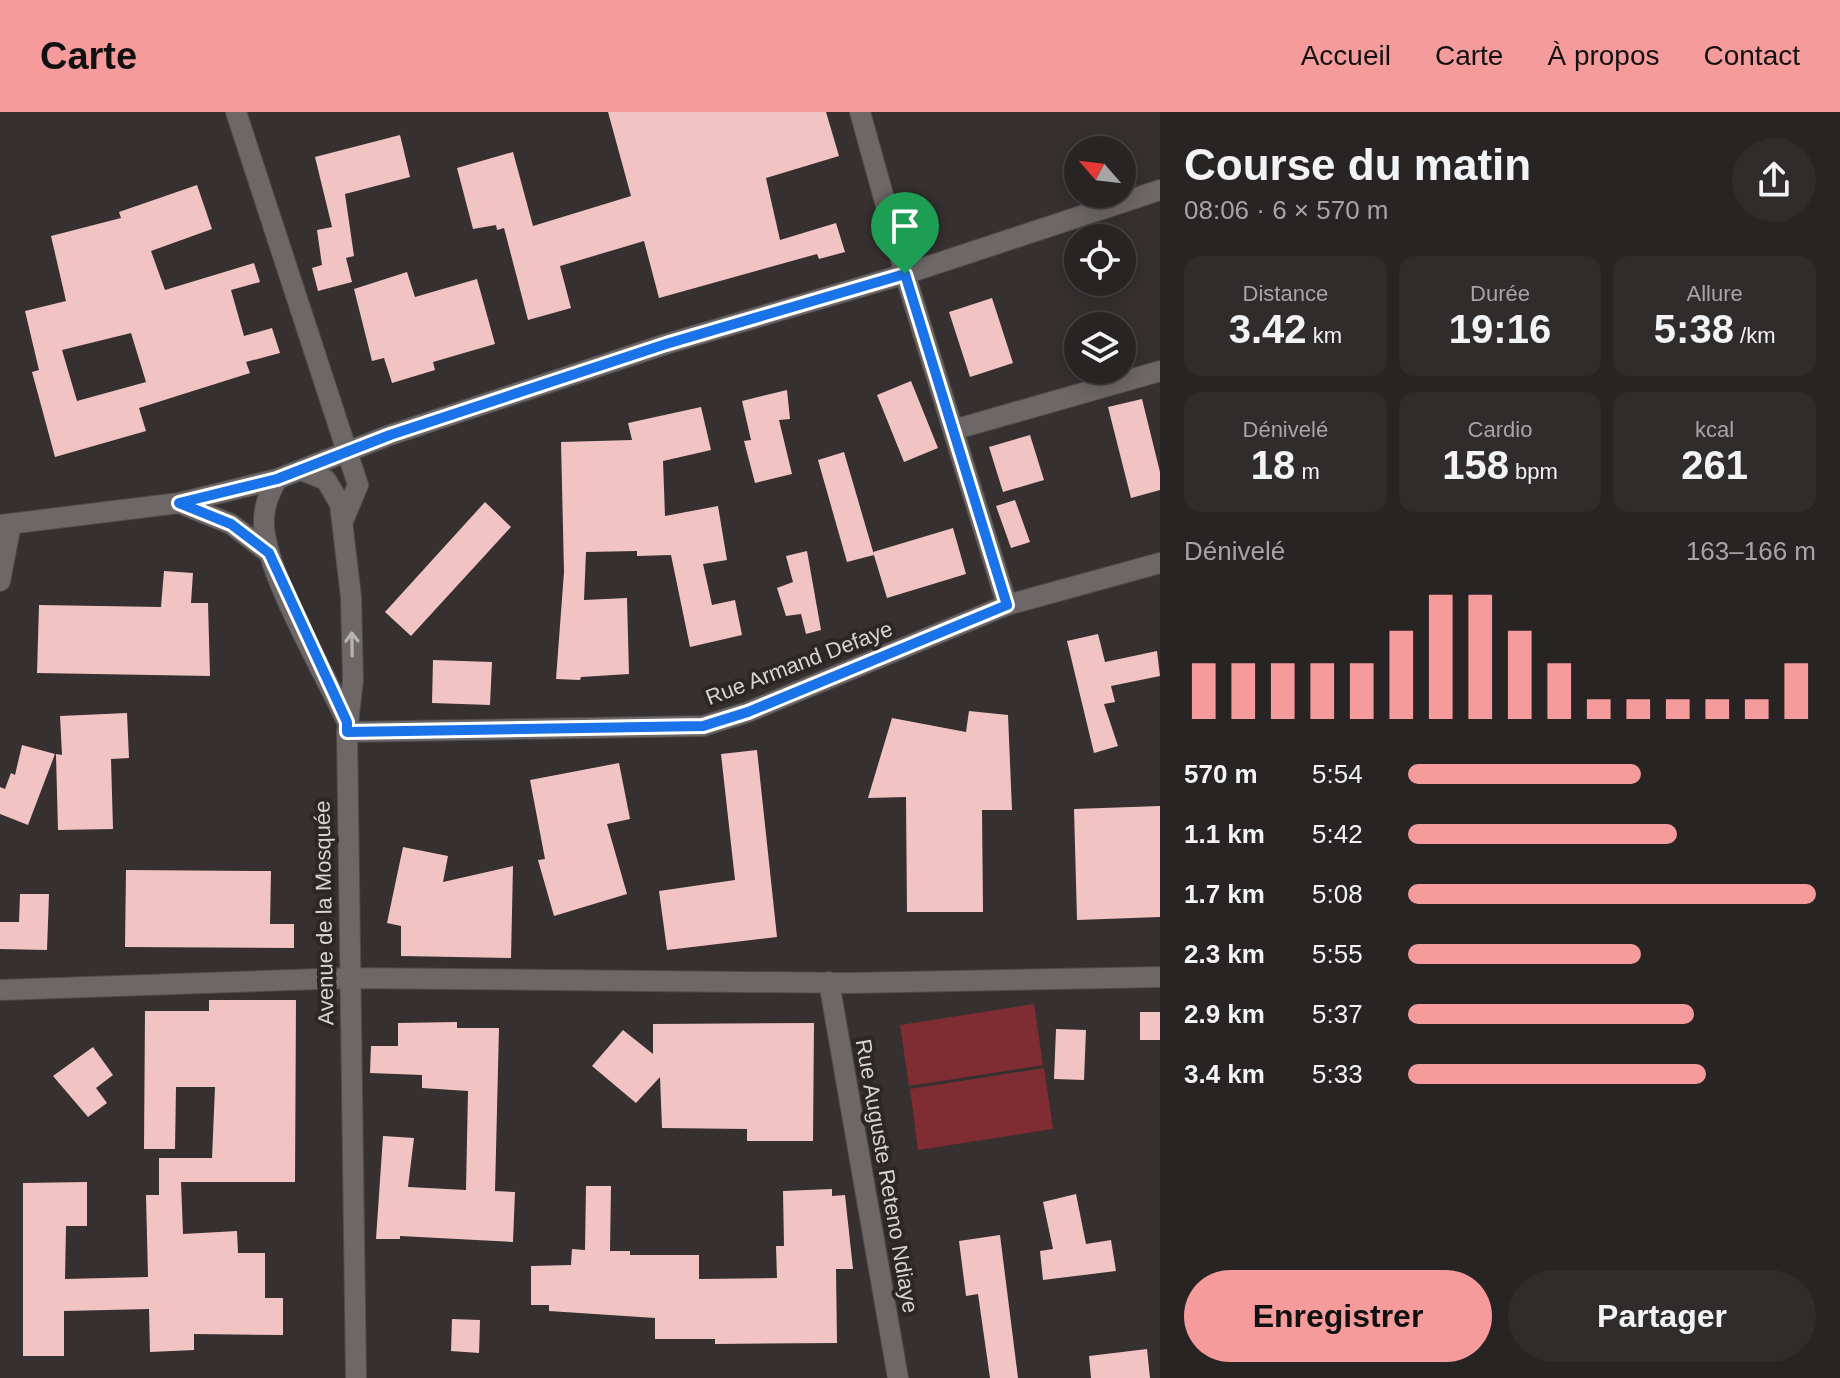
<!DOCTYPE html>
<html lang="fr">
<head>
<meta charset="utf-8">
<style>
  :root { --surface:#282424; --page:#302c2c; --text:#f1f3f6; --muted:#a5a4a6; --line:#444141; --accent:#f59b9b }
  body { margin:0; font-family:Helvetica,sans-serif; background:var(--page); color:var(--text); height:100vh; display:flex; flex-direction:column; font-size:30px; white-space:nowrap }
  * { box-sizing:border-box; margin:0 }
  p { font-size:26px; color:var(--muted) }
  .icon { flex:none; width:44px; height:44px; fill:none; stroke:currentColor; stroke-width:2; stroke-linecap:round; stroke-linejoin:round }
  .map { position:relative; flex:1; overflow:hidden }
  .panel { display:flex; flex-direction:column; background:var(--surface); width:680px }
  .panel>* { flex:none }
  .needle { width:52px; rotate:298deg }
  .buttons { position:absolute; left:1064px; top:24px; display:grid; gap:16px }
  .buttons a { display:grid; place-items:center; width:72px; height:72px; border-radius:50%; background:var(--surface); box-shadow:0 4px 20px #0003,0 0 0 2px var(--line); font-size:40px }
  .pin { position:absolute; display:grid; place-items:center; width:68px; height:68px; color:#fff; margin:-82px -34px; border-radius:50% 50% 50% 0; rotate:-45deg; box-shadow:0 0 8px #0007 }
  .pin .icon { rotate:45deg }
  .round { display:grid; place-items:center; flex:none; width:84px; height:84px; border-radius:42px; background:var(--page) }
  .headline { display:flex; align-items:center; justify-content:space-between; height:136px; padding:0 24px }
  h1 { font-size:44px; font-weight:700; line-height:60px }
  .figures { display:grid; grid-template-columns:repeat(3,1fr); gap:12px; height:136px; padding:8px 24px }
  .figures div { display:grid; align-content:center; border-radius:16px; background:var(--page); text-align:center }
  .figures b { font-size:40px; font-weight:700 }
  .figures small { font-size:22px; font-weight:400 }
  .figures p { font-size:22px }
  .chart { height:224px; padding:16px 24px }
  .chart p { display:flex; justify-content:space-between }
  .chart svg { width:100%; height:144px; margin-top:8px; stroke:var(--accent); stroke-width:6 }
  .cta { display:flex; gap:16px; margin-top:auto; padding:16px 24px }
  .cta a { flex:1; height:92px; border-radius:48px; background:var(--accent); color:#111; font-size:32px; font-weight:700; line-height:92px; text-align:center }
  .cta a+a { background:var(--page); color:var(--text) }
  ul { padding:0 24px; list-style:none; font-size:26px }
  li { display:grid; grid-template-columns:128px 96px 1fr; align-items:center; height:60px }
  li i { height:20px; border-radius:10px; background:var(--accent) }
  header { display:flex; align-items:center; gap:48px; box-sizing:border-box; height:112px; padding:0 40px; background:var(--accent); color:#111 }
  header strong { font-size:38px }
  nav { display:flex; gap:44px; margin-inline-start:auto; font-size:28px }
  main { display:flex; flex:1; min-height:0 }
  .map>svg:first-child { display:block }
  .green { fill:#7f2c32 }
  .building { fill:#f1c4c3; fill-rule:evenodd }
  .lines { fill:none; stroke-linecap:round; stroke-linejoin:round }
  .minor-casing { stroke:#514c4c; stroke-width:22 }
  .minor { stroke:#6e6767; stroke-width:20 }
  .oneway { stroke:#b8b3b3 }
  .route-casing { stroke:#fff; stroke-width:16 }
  .route { stroke:#1a73e8; stroke-width:10 }
  .labels { text-anchor:middle; dominant-baseline:central; stroke-width:8; stroke-linejoin:round; paint-order:stroke }
  .street-label { font-size:22px; fill:#d7d3d3; stroke:#2c2626 }
</style>
</head>
<body>
<header>
<strong>Carte</strong>
<nav><a>Accueil</a><a>Carte</a><a>À propos</a><a>Contact</a></nav>
</header>
<main>
<div class="map">
<svg width="1160" height="1266" viewBox="0 0 1160 1266">
  <rect width="100%" height="100%" fill="#363030"/>
  <path class="green" d="M1034,892L1043,953L909,974L900,913Z
    M1044,956L1053,1017L918,1038L910,977Z"/>
  <path class="building" d="M608,0H826L839,44L766,66L780,128L836,111L845,140L819,147L817,142L659,186L644,129L560,154L571,196L528,208L504,116L497,118L496,113L473,117L457,56L513,40L533,114L631,84Z
    M400,23L410,65L345,82L354,144L346,146L352,170L318,179L312,156L322,153L317,118L332,115L315,45Z
    M197,73L212,117L151,139L165,178L254,151L260,170L231,178L244,224L272,216L280,241L246,250L250,261L139,296L146,319L55,345L32,260L39,258L25,199L66,189L51,124L121,106L119,100ZM131,221L146,270L77,289L62,238Z
    M407,160L415,185L477,167L495,232L433,250L435,258L392,271L384,246L372,249L354,177Z
    M992,186L1013,251L970,265L949,200Z
    M911,269L938,336L904,350L877,283Z
    M787,278L790,307L779,308L792,362L755,371L744,329L751,328L742,289Z
    M1142,287L1160,360V378L1131,386L1108,295Z
    M701,295L711,338L663,349L665,404L718,394L727,448L703,452L712,493L735,488L742,523L690,535L671,443L637,444V439L586,440L584,488L627,486L629,562L581,565L580,568L556,567L564,460L561,330L632,328L628,311Z
    M1030,323L1044,368L1003,380L989,335Z
    M844,340L874,443L847,450L818,348Z
    M1015,388L1030,430L1011,436L996,394Z
    M485,390L511,415L411,524L385,500Z
    M953,416L966,462L887,486L873,440Z
    M807,439L821,518L806,522L801,502L786,504L777,476L793,470L786,444Z
    M164,459L193,461L191,491H208L210,564L37,561L39,493L161,495Z
    M1098,522L1105,550L1157,539L1160,564L1111,574L1115,590L1104,592L1118,634L1094,641L1067,529Z
    M433,548L492,550L490,593L432,591Z
    M969,599L1008,603L1012,698H982L983,800H907L906,685L868,686L892,606L966,620Z
    M127,601L129,646L111,647L113,717L58,718L56,642L62,643L60,604Z
    M22,633L55,642L28,713L0,702V675L5,677L11,661L15,663Z
    M757,638L777,825L667,838L659,779L735,768L721,642Z
    M619,651L630,707L607,712L627,782L554,804L538,748L545,747L530,668Z
    M1160,694V805L1077,808L1074,697Z
    M403,735L448,744L443,770L513,754L511,846L401,844V814L387,811Z
    M126,758L271,759L270,812H294V836L125,835Z
    M20,782H49L47,838L0,837V810H19Z
    M209,888H296L295,1070H181L183,1122L237,1119L238,1141H265V1186H283V1223L194,1222V1238L150,1240L149,1197L64,1199V1244H23V1071L87,1070V1114H66L65,1167L148,1165L146,1083H159V1046H212L215,975H176L175,1037H144L145,899H209Z
    M1140,900H1160V928H1140Z
    M457,910V916H499L495,1079L515,1080L513,1130L400,1124V1127H376L383,1024L414,1026L408,1075L466,1078L468,979L422,976V963L370,961L371,934H398V911Z
    M814,911L813,1029H747V1017L662,1016L660,965L636,991L592,954L623,918L653,942V912Z
    M1056,917L1086,918L1084,968L1054,967Z
    M93,935L113,963L96,976L107,991L88,1005L53,964Z
    M586,1074H611L610,1139H630V1143H699V1167L777,1166L776,1134H784L783,1079L832,1077V1084L845,1083L853,1157H836L837,1231L715,1232V1227H655V1206L549,1199V1193H531V1154L571,1153L572,1137L585,1138Z
    M1076,1082L1086,1132L1111,1128L1116,1159L1043,1168L1040,1139L1053,1137L1043,1090Z
    M1000,1123L1018,1266H990L978,1182L966,1184L959,1129Z
    M452,1207L480,1208L479,1241L451,1239Z
    M1147,1237L1150,1266H1091L1089,1244Z"/>
  <g class="lines">
    <defs>
      <path id="minor" d="M236,0L358,373L343,409
        M860,0L905,162L1007,493
        M953,318L1160,259
        M301,358L326,368L340,392L351,485L353,568L347,620L356,1266
        M277,367C269,382 263,395 264,414C267,463 325,562 347,610
        M179,391L231,412L269,441
        M0,413L179,391L277,367L390,323L666,232L905,162L1160,78
        M0,469L11,412
        M347,620L703,614L748,600L1007,493L1160,451
        M829,870L898,1266
        M0,878L349,866L851,871L1160,865"/>
    </defs>
    <use href="#minor" class="minor-casing"/>
    <use href="#minor" class="minor"/>
  </g>
  <defs><path id="oneway-shaft" d="M-6 0H5M1.5-3L5.5 0L1.5 3" fill="none" stroke-width="1.6" stroke-linecap="round" stroke-linejoin="round" transform="scale(2)"/></defs>
  <use class="oneway" href="#oneway-shaft" transform="translate(352 532) rotate(-91)"/>
  <g class="lines">
    <defs>
      <path id="route" d="M905,162L1007,493L748,600L703,614L347,620V610L269,441L231,412L179,391L277,367L390,323L666,232Z"/>
    </defs>
    <use href="#route" class="route-casing"/>
    <use href="#route" class="route"/>
  </g>
  <g class="labels">
    <g class="street-label">
      <text transform="translate(799 551) rotate(-21)">Rue Armand Defaye</text>
      <text transform="translate(324 801) rotate(-91)">Avenue de la Mosquée</text>
      <text transform="translate(887 1064) rotate(80)">Rue Auguste Reteno Ndiaye</text>
    </g>
  </g>
</svg>
<div class="buttons">
<a><svg class="needle" viewBox="-14 -14 28 28"><path d="M0-13l5 13h-10z" fill="#e53935"/><path d="M0 13l5-13h-10z" fill="#a5a4a6"/></svg></a>
<a><svg class="icon" aria-label="locate" viewBox="0 0 24 24"><circle cx="12" cy="12" r="6"/><path d="M12 2v4M12 18v4M2 12h4M18 12h4"/></svg></a>
<a><svg class="icon" aria-label="layers" viewBox="0 0 24 24"><path d="M12 4l9 5-9 5-9-5zM3 14l9 5 9-5"/></svg></a>
</div>
<div class="pin" style="left:905px;top:162px;background:#1e9e55"><svg class="icon" aria-label="arrive" viewBox="0 0 24 24"><path d="M6 21V4h12l-3 4 3 4H6"/></svg></div>
</div>
<section class="panel">
<div class="headline"><div><h1>Course du matin</h1><p>08:06 · 6 × 570 m</p></div><a class="round"><svg class="icon" aria-label="share" viewBox="0 0 24 24"><path d="M12 15V3M7 8l5-5 5 5M5 13v7h14v-7"/></svg></a></div>
<div class="figures">
<div><p>Distance</p><b>3.42<small> km</small></b></div>
<div><p>Durée</p><b>19:16</b></div>
<div><p>Allure</p><b>5:38<small> /km</small></b></div>
</div>
<div class="figures">
<div><p>Dénivelé</p><b>18<small> m</small></b></div>
<div><p>Cardio</p><b>158<small> bpm</small></b></div>
<div><p>kcal</p><b>261</b></div>
</div>
<div class="chart"><p><span>Dénivelé</span>163–166 m</p>
<svg viewBox="0 0 160 44" preserveAspectRatio="none"><path d="M5 44V27M15 44V27M25 44V27M35 44V27M45 44V27M55 44V17M65 44V6M75 44V6M85 44V17M95 44V27M105 44V38M115 44V38M125 44V38M135 44V38M145 44V38M155 44V27"/></svg>
</div>
<ul>
<li><b>570 m</b>5:54<i style="width:57%"></i></li>
<li><b>1.1 km</b>5:42<i style="width:66%"></i></li>
<li><b>1.7 km</b>5:08<i style="width:100%"></i></li>
<li><b>2.3 km</b>5:55<i style="width:57%"></i></li>
<li><b>2.9 km</b>5:37<i style="width:70%"></i></li>
<li><b>3.4 km</b>5:33<i style="width:73%"></i></li>
</ul>
<div class="cta"><a>Enregistrer</a><a>Partager</a></div>
</section>
</main>
</body>
</html>
